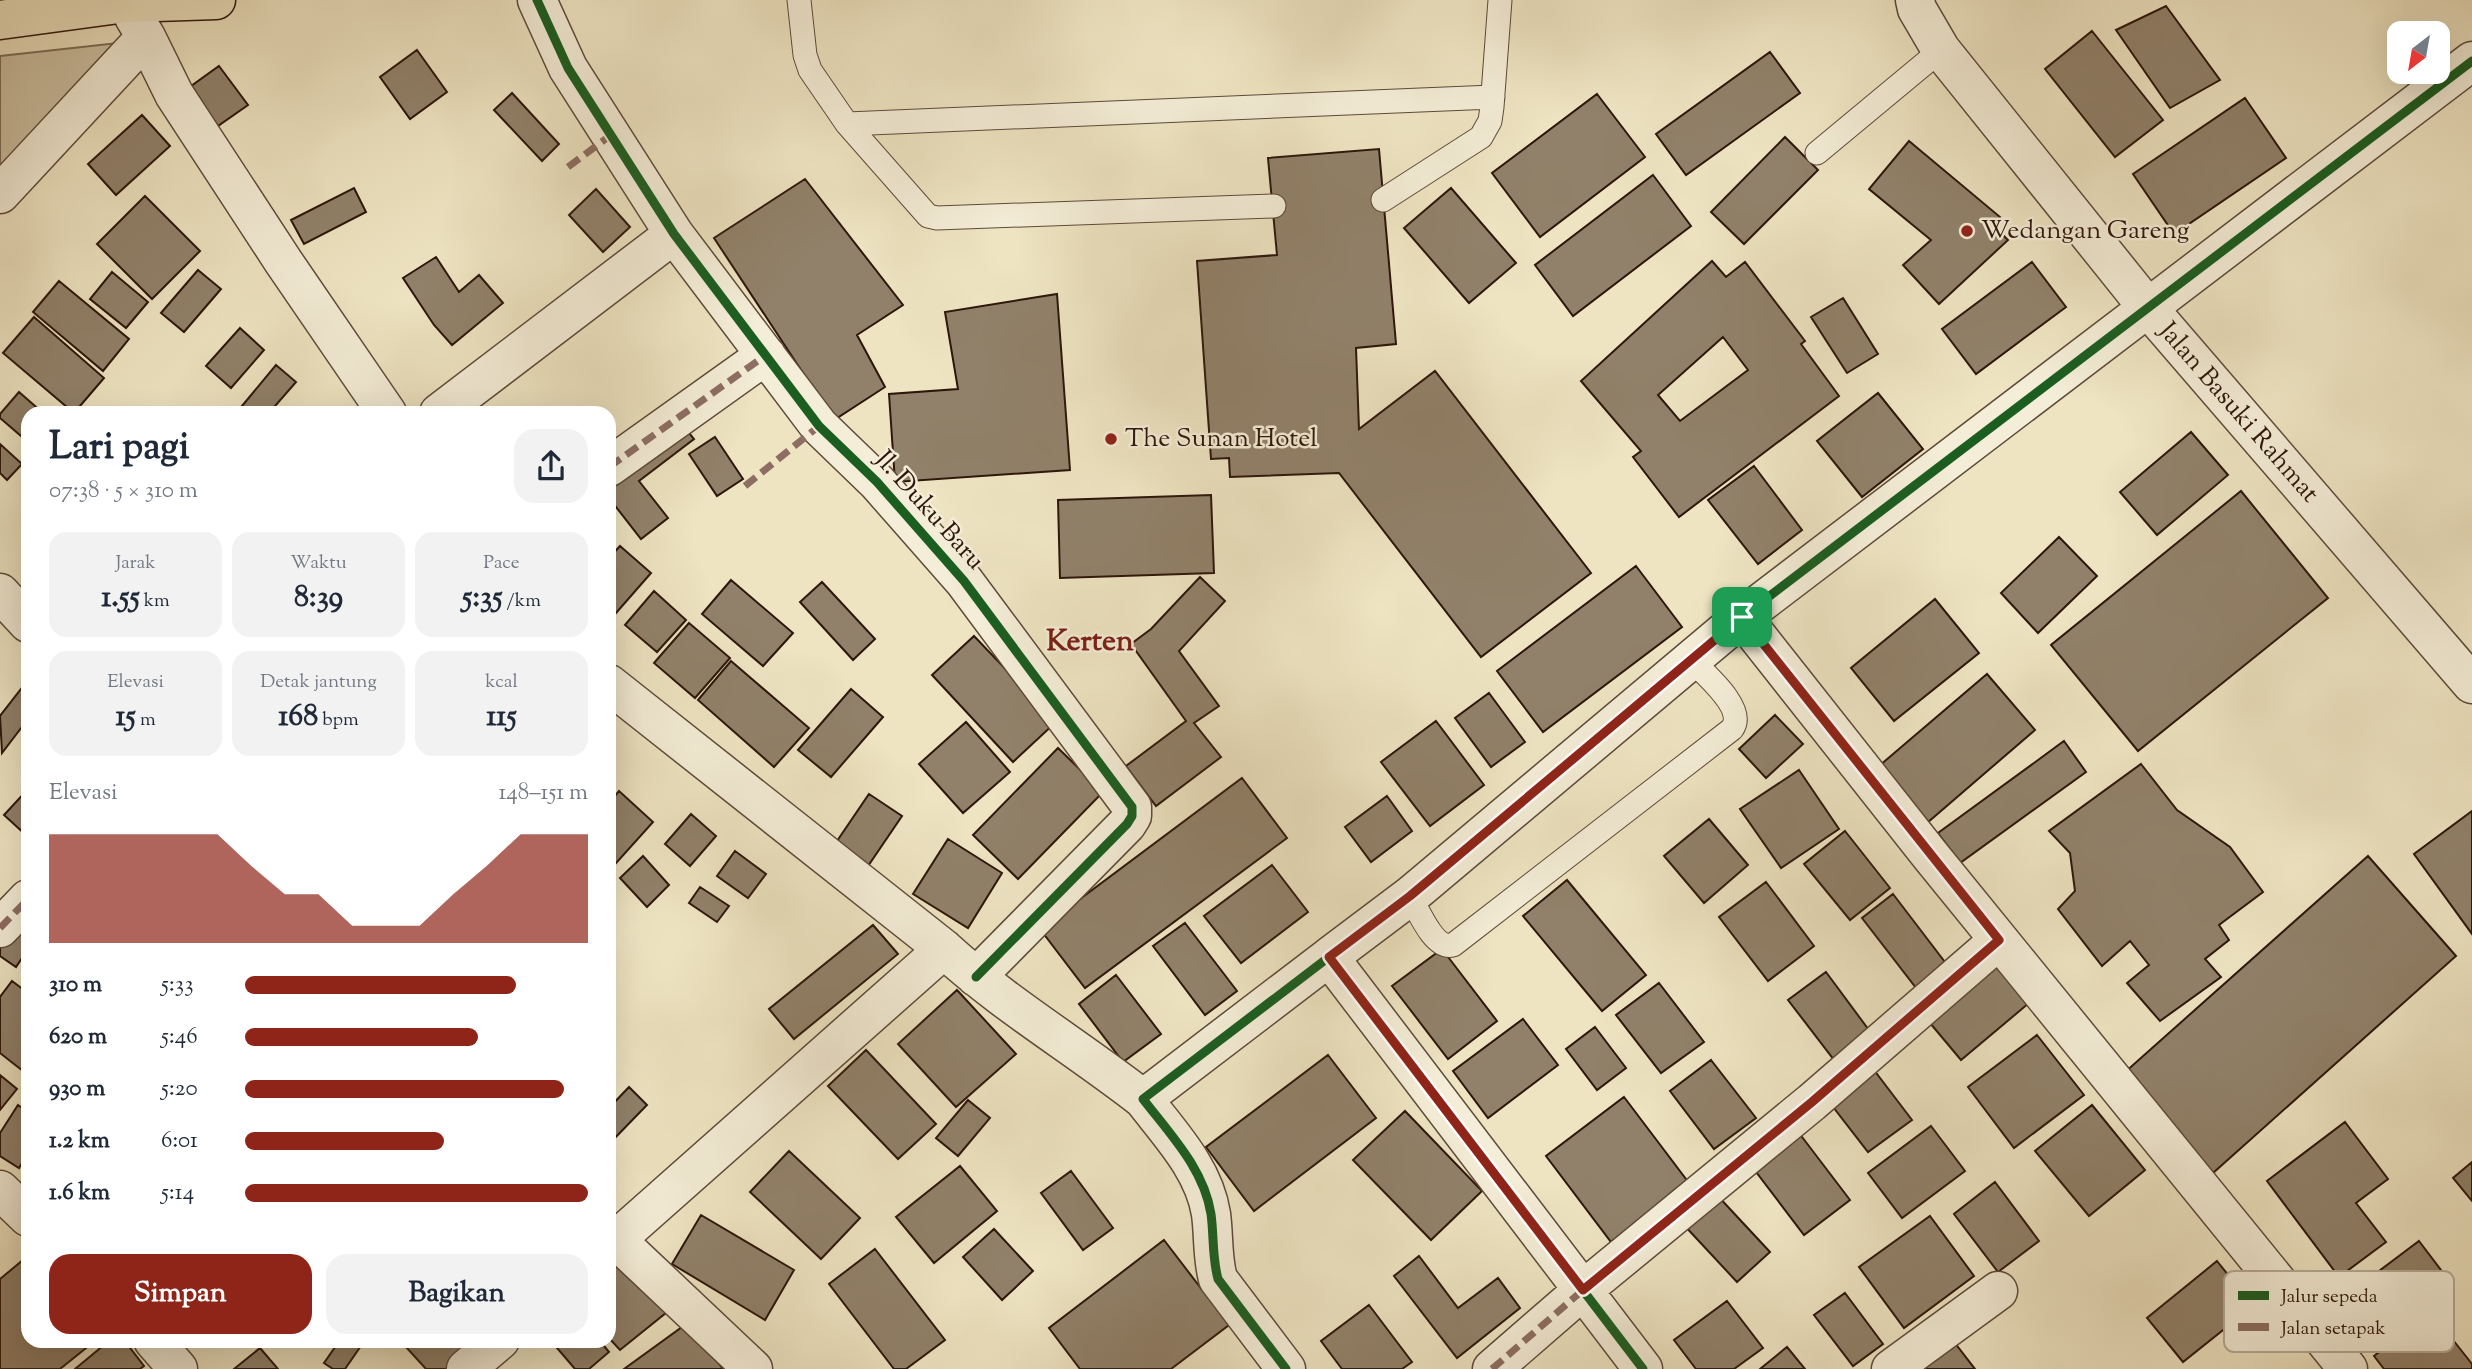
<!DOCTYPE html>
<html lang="id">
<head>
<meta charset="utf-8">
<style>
  :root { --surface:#fff; --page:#f2f2f3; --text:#1f2937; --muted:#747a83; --accent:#8f2418 }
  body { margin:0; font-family:"Sorts Mill Goudy",serif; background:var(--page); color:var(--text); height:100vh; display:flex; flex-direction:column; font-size:26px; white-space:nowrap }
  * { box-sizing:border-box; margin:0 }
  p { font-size:23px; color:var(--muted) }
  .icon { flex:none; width:38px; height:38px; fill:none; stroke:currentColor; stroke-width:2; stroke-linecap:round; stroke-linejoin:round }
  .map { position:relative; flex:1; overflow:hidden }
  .drawer { position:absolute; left:21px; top:406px; width:595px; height:942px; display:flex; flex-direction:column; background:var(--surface); border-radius:21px; box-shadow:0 7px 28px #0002 }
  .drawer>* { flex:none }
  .needle { width:46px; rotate:211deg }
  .fabs { position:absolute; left:2387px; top:21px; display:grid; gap:14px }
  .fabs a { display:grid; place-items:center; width:63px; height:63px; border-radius:14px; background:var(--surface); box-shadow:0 7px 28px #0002; font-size:35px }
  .pin { position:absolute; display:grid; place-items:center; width:60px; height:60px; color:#fff; margin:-30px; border-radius:14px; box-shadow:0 4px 10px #0006 }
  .round { display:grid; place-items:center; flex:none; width:74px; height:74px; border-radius:21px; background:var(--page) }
  .headline { display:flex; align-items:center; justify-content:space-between; height:119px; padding:0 28px }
  h1 { font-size:38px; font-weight:800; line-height:52px }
  .stats { display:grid; grid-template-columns:repeat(3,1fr); gap:10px; height:119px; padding:7px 28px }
  .stats div { display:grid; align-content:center; border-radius:18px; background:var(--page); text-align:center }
  .stats b { font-size:30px; font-weight:800 }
  .stats small { font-size:19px; font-weight:400 }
  .stats p { font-size:19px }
  .chart { height:196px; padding:14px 28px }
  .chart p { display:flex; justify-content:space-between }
  .chart svg { width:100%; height:126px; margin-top:7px; fill:var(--accent); opacity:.7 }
  .primary-button { display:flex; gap:14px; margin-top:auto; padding:14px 28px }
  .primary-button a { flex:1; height:80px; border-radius:21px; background:var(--accent); color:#fff; font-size:28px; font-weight:800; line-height:80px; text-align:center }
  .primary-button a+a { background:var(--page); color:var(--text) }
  ul { padding:0 28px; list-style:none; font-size:23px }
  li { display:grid; grid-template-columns:112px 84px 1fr; align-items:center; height:52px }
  li i { height:18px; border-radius:9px; background:var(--accent) }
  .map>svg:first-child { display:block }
  .green { fill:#cdc1a3; stroke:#7d6c57; stroke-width:2 }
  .building { fill:#91816a; stroke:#2d160b; stroke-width:2; fill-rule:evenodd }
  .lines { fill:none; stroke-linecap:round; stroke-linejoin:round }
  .service-casing { stroke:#5d4a39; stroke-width:25 }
  .minor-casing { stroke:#5d4a39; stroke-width:41 }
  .tertiary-casing { stroke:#5d4a39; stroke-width:41 }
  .trunk-casing { stroke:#2d160b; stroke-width:41 }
  .service { stroke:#f4edd7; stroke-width:23 }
  .minor { stroke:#f4edd7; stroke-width:38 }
  .tertiary { stroke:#f4edd7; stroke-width:38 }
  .trunk { stroke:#eee4c2; stroke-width:38 }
  .quiet { stroke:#8d6e63; stroke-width:7; stroke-dasharray:14 7; stroke-linecap:butt }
  .cycleway-casing { stroke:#f4edd7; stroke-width:13 }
  .cycleway { stroke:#1b5e20; stroke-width:9 }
  .route-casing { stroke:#fff; stroke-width:14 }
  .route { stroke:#8f2418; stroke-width:9 }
  .poi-dot { fill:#8f2418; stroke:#f4edd7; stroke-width:2.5 }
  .labels { text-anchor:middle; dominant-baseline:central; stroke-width:5; stroke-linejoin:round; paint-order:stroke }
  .poi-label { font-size:26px; fill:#2d160b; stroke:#f4edd7; text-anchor:start }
  .street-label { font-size:26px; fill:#2d160b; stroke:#f4edd7 }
  .quarter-label { font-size:30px; font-weight:bold; fill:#7a1f14; stroke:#f4edd7 }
  .key { fill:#f4edd7; stroke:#b8ac9a; stroke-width:2 }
  .key-label { font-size:19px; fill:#2d160b }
</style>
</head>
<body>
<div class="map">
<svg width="2472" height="1369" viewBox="0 0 2472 1369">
  <rect width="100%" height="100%" fill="#eee4c2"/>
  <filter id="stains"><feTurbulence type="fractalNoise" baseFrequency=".00286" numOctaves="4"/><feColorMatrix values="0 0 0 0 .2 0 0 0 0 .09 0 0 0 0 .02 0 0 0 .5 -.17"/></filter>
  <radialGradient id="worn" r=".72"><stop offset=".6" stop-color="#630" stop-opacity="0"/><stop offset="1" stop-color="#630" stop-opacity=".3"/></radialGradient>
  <path class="green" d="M118,43L0,172V56Z"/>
  <path class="building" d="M2166,6L2220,80L2170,108L2116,30Z
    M2092,31L2163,120L2115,157L2045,69Z
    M417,50L447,92L410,119L380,77Z
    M1770,52L1800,93L1686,175L1656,134Z
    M219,66L248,105L215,128L187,89Z
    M512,93L559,144L542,161L494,110Z
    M1597,94L1645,157L1540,237L1492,173Z
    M2245,98L2286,158L2174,234L2133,174Z
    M142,115L170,146L116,195L88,164Z
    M1785,137L1818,170L1744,244L1711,212Z
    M1909,141L2000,217L1993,225L2008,240L1939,304L1903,265L1931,240L1869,189Z
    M1379,149L1396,344L1356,348L1359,429L1435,371L1591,573L1481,657L1339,473L1230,477L1229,458L1211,459L1197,261L1277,255L1268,158Z
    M1653,175L1691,226L1573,316L1535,265Z
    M805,179L903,305L857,335L885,387L834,420L714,238Z
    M354,188L366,212L304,244L291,220Z
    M1451,188L1516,263L1469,303L1404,228Z
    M596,189L630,227L603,252L569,215Z
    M145,196L200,251L152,299L97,244Z
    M436,257L459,292L479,275L503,303L452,345L434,325L403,278Z
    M1712,261L1726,277L1745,262L1805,341L1801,344L1839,396L1679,517L1633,457L1641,451L1581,381ZM1723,337L1748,370L1680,421L1658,395Z
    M2032,262L2066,307L1976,374L1942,329Z
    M198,270L221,289L184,332L161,313Z
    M112,272L148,302L126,328L90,299Z
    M59,281L129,339L103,371L33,312Z
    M1057,294L1070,470L895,482L889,394L958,389L945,312Z
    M1843,298L1878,354L1847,373L1811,317Z
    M34,317L104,378L74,413L3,353Z
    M240,328L264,350L231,388L206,366Z
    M276,365L296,382L269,413H250L242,406Z
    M19,392L43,413H28V442L0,418V414Z
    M1878,393L1923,449L1862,497L1817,441Z
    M681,423L694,439L639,481L668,518L641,539L609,498V475Z
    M2191,432L2228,475L2157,535L2120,492Z
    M715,437L743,479L717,496L689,454Z
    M0,444L22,464L7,480L0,473Z
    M1754,466L1802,530L1758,564L1708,500Z
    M2241,491L2328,598L2138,751L2051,645Z
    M1211,495L1214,573L1060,578L1058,500Z
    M2059,537L2097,576L2038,633L2001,593Z
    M620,546L651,573L609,621V558Z
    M1636,566L1682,627L1543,732L1497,671Z
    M1200,577L1225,601L1179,651L1219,706L1194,723L1221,757L1156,806L1126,766L1186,721L1131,644L1151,629Z
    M731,580L793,633L763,666L702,614Z
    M822,582L875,639L853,660L800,602Z
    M654,591L686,620L657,652L625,625Z
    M1935,599L1979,653L1894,721L1851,668Z
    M689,623L730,658L695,698L654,663Z
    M974,636L1056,722L1013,762L932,675Z
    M731,661L809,728L774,767L698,700Z
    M1987,674L2035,730L1920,829L1872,772Z
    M28,680V719L2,753L0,716Z
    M851,689L883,717L831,777L798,750Z
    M1489,693L1525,742L1491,767L1455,718Z
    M1775,715L1803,744L1766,778L1739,749Z
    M1436,721L1484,785L1430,826L1381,762Z
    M966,722L1010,772L963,813L919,764Z
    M2064,741L2086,772L1960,863L1938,833Z
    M1058,748L1103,792L1018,879L973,835Z
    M2141,764L2177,810L2230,847L2263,892L2219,925L2229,940L2205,959L2221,977L2160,1021L2127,983L2149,965L2130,941L2102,966L2058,909L2075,891L2070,853L2049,831Z
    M1799,770L1839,829L1781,868L1740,809Z
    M1242,778L1287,838L1085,988L1040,929Z
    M28,789V837L4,815Z
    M619,791L653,822L609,871V803Z
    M869,794L902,816L868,866L835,844Z
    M1387,796L1412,831L1371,862L1345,827Z
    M2472,811V934L2414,854Z
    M691,814L716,836L690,866L665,844Z
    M1709,819L1748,865L1704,903L1664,856Z
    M1845,831L1890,888L1850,920L1804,864Z
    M948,839L1002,873L968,928L913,894Z
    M735,851L766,874L748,898L717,876Z
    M643,856L669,885L647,907L620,878Z
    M2368,856L2456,956L2213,1173L2124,1073Z
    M1272,865L1308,912L1241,963L1204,916Z
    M1567,880L1646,975L1602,1011L1523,916Z
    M1766,882L1814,946L1768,981L1719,917Z
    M700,887L729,906L717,922L689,903Z
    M1893,894L1951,970L1920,993L1862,918Z
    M1185,923L1237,991L1205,1015L1153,946Z
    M28,924V949L16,967L0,956V939Z
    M873,925L898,954L794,1039L769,1009Z
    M1442,949L1497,1021L1448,1059L1392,986Z
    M1992,960L2029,1003L1961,1060L1925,1017Z
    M1826,972L1877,1041L1841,1069L1788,1000Z
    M1116,975L1161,1034L1123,1062L1079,1004Z
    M12,981L28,993V1075L0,1053V997Z
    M1659,983L1704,1042L1661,1073L1616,1015Z
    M957,990L1016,1054L956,1107L898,1044Z
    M1523,1019L1558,1065L1488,1118L1453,1071Z
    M1595,1027L1626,1068L1597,1090L1566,1049Z
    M2037,1035L2084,1095L2014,1148L1968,1087Z
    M866,1050L936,1124L898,1159L828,1086Z
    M1328,1055L1376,1118L1254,1211L1206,1147Z
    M1711,1060L1756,1118L1714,1149L1670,1091Z
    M1874,1070L1912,1120L1868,1152L1830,1103Z
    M0,1075L17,1089L0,1110Z
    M629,1087L647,1105L609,1144V1108Z
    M1624,1097L1689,1183L1611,1242L1546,1156Z
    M968,1100L990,1118L958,1156L936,1138Z
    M18,1105L28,1112V1153L19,1168L0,1156V1133Z
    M2092,1105L2145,1170L2089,1216L2035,1151Z
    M1405,1111L1482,1191L1431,1240L1353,1160Z
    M2345,1122L2388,1179L2356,1203L2386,1242L2339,1277L2267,1181Z
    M1931,1126L1965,1171L1902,1218L1868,1173Z
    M1796,1129L1850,1200L1804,1235L1750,1164Z
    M789,1151L860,1218L821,1259L750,1192Z
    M2472,1162V1201L2453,1178Z
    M960,1166L997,1211L934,1263L896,1217Z
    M1071,1171L1113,1228L1083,1250L1041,1193Z
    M1995,1182L2039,1241L1998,1272L1954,1214Z
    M1716,1194L1770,1252L1737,1282L1683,1224Z
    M701,1215L794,1270L765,1320L672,1264Z
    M1930,1216L1974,1276L1904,1328L1859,1267Z
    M994,1229L1033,1271L1002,1300L963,1257Z
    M1164,1240L1229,1325L1171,1369H1080L1049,1328Z
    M2419,1241L2444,1274L2352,1343L2327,1310Z
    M875,1249L945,1340L906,1369H894L829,1284Z
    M628,1253L672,1308L620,1350L609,1338V1269Z
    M1419,1256L1458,1308L1498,1278L1520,1308L1457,1358L1394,1276Z
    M23,1260L28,1266V1340H88L91,1344L60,1369H0V1279Z
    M2217,1261L2253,1306L2183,1362L2147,1318Z
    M1845,1293L1883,1344L1853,1366L1814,1315Z
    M1727,1301L1763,1348L1734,1369H1696L1674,1340Z
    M1369,1305L1412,1362L1402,1369H1342L1321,1341Z
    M2431,1312L2472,1364V1369H2384L2374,1356Z
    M689,1322L723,1369H624Z
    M1948,1334L1975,1369H1916Z
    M110,1340H124L144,1366L140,1369H75Z
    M340,1340H365L345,1369H333L324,1363Z
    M413,1340H485L454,1369H426L406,1347Z
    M599,1340L609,1352L589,1369H575L551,1341Z
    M1787,1347L1805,1369H1760Z
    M260,1348L278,1369H234Z"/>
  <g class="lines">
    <defs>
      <path id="service" d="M799,0L805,55L810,70L847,124L928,216L937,218L1274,206
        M847,124L1493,97
        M1817,153L1941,50
        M1383,200L1481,137L1490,121L1492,107L1500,0
        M1410,896C1418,910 1434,950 1453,945L1732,729C1747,709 1705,674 1691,660"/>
      <path id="minor" d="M537,0L568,68L674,234L819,426L877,482L964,581L1132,807V816L1127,824L976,977
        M146,37L174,94L283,261L387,413
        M0,194L146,37L134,17
        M439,413L674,234
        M609,467L766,355
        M0,593L28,623
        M1742,617L1930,855L2348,1369
        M609,684L944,949C1005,1005 1078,1048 1143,1099
        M0,928L28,899
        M1329,957L1410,896L1742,617L2472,61
        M0,1190L28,1217
        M609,1233L753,1369
        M609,1246L944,949
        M153,1340L178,1369
        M466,1369L500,1340
        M1286,1369L1218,1279C1212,1257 1214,1236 1211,1214C1204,1169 1170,1134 1143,1099L1329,957L1643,1369
        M1492,1369L1583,1290L1812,1102L1999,940
        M1891,1369L1998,1291"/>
      <path id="tertiary" d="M1915,0L1917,9L1941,50L2148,308L2472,684"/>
      <path id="trunk" d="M0,20L126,3L216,0"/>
    </defs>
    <use href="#service" class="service-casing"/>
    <use href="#minor" class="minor-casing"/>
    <use href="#tertiary" class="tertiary-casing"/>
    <use href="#trunk" class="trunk-casing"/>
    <use href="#service" class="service"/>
    <use href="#minor" class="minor"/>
    <use href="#tertiary" class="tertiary"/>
    <use href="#trunk" class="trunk"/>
    <path class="quiet" d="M568,167L611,135
      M609,467L766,355
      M745,486L819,426
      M0,928L28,899
      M1492,1369L1583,1290L1812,1102L1999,940"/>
    <defs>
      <path id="cycleway" d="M537,0L568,68L674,234L819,426L877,482L964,581L1132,807V816L1127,824L976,977
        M1329,957L1410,896L1742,617L2472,61
        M1286,1369L1218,1279C1212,1257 1214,1236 1211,1214C1204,1169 1170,1134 1143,1099L1329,957L1643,1369"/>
    </defs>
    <use href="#cycleway" class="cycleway-casing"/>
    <use href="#cycleway" class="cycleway"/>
  </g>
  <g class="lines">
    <defs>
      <path id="route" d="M1742,617L1999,940L1812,1102L1583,1290L1329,957L1410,896Z"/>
    </defs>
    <use href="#route" class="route-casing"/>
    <use href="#route" class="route"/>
  </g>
  <g class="poi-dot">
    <circle cx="1967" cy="231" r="7"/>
    <circle cx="1111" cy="439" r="7"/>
  </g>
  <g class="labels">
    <g class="poi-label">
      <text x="1981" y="231">Wedangan Gareng</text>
      <text x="1125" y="439">The Sunan Hotel</text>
    </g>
    <g class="street-label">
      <text transform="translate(2238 413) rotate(49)">Jalan Basuki Rahmat</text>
      <text transform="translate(929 511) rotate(48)">Jl. Duku Baru</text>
    </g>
    <g class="quarter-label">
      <text x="1090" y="642">Kerten</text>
    </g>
  </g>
  <rect x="2224" y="1271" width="230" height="81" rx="10" class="key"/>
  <rect x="2238" y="1291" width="31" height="9" fill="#1b5e20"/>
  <rect x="2238" y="1323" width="31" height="8" fill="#8d6e63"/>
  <g class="key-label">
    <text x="2281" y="1302">Jalur sepeda</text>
    <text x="2281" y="1334">Jalan setapak</text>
  </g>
  <rect width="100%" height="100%" filter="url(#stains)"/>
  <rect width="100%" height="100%" fill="url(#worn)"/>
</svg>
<div class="fabs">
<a><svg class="needle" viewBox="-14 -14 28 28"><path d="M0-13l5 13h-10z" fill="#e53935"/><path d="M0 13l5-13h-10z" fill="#747a83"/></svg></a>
</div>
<div class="pin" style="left:1742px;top:617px;background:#1e9e55"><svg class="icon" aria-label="arrive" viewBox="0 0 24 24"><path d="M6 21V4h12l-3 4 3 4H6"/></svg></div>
<section class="drawer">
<div class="headline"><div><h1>Lari pagi</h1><p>07:38 · 5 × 310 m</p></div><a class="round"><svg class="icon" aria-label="share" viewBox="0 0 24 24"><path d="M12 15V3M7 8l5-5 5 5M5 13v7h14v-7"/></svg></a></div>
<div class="stats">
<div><p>Jarak</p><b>1.55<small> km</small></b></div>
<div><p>Waktu</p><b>8:39</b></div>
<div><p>Pace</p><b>5:35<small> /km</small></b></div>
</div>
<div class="stats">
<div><p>Elevasi</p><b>15<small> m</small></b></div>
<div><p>Detak jantung</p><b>168<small> bpm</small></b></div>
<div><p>kcal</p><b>115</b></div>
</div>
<div class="chart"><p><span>Elevasi</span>148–151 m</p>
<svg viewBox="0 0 160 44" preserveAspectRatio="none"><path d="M0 44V6L10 6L20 6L30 6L40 6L50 6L60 17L70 27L80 27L90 38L100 38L110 38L120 27L130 17L140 6L150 6L160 6V44z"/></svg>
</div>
<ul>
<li><b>310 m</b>5:33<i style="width:79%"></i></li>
<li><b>620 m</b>5:46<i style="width:68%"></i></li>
<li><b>930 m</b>5:20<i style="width:93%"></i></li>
<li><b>1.2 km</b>6:01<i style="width:58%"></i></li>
<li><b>1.6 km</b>5:14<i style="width:100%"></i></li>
</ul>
<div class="primary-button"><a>Simpan</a><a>Bagikan</a></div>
</section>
</div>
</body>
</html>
